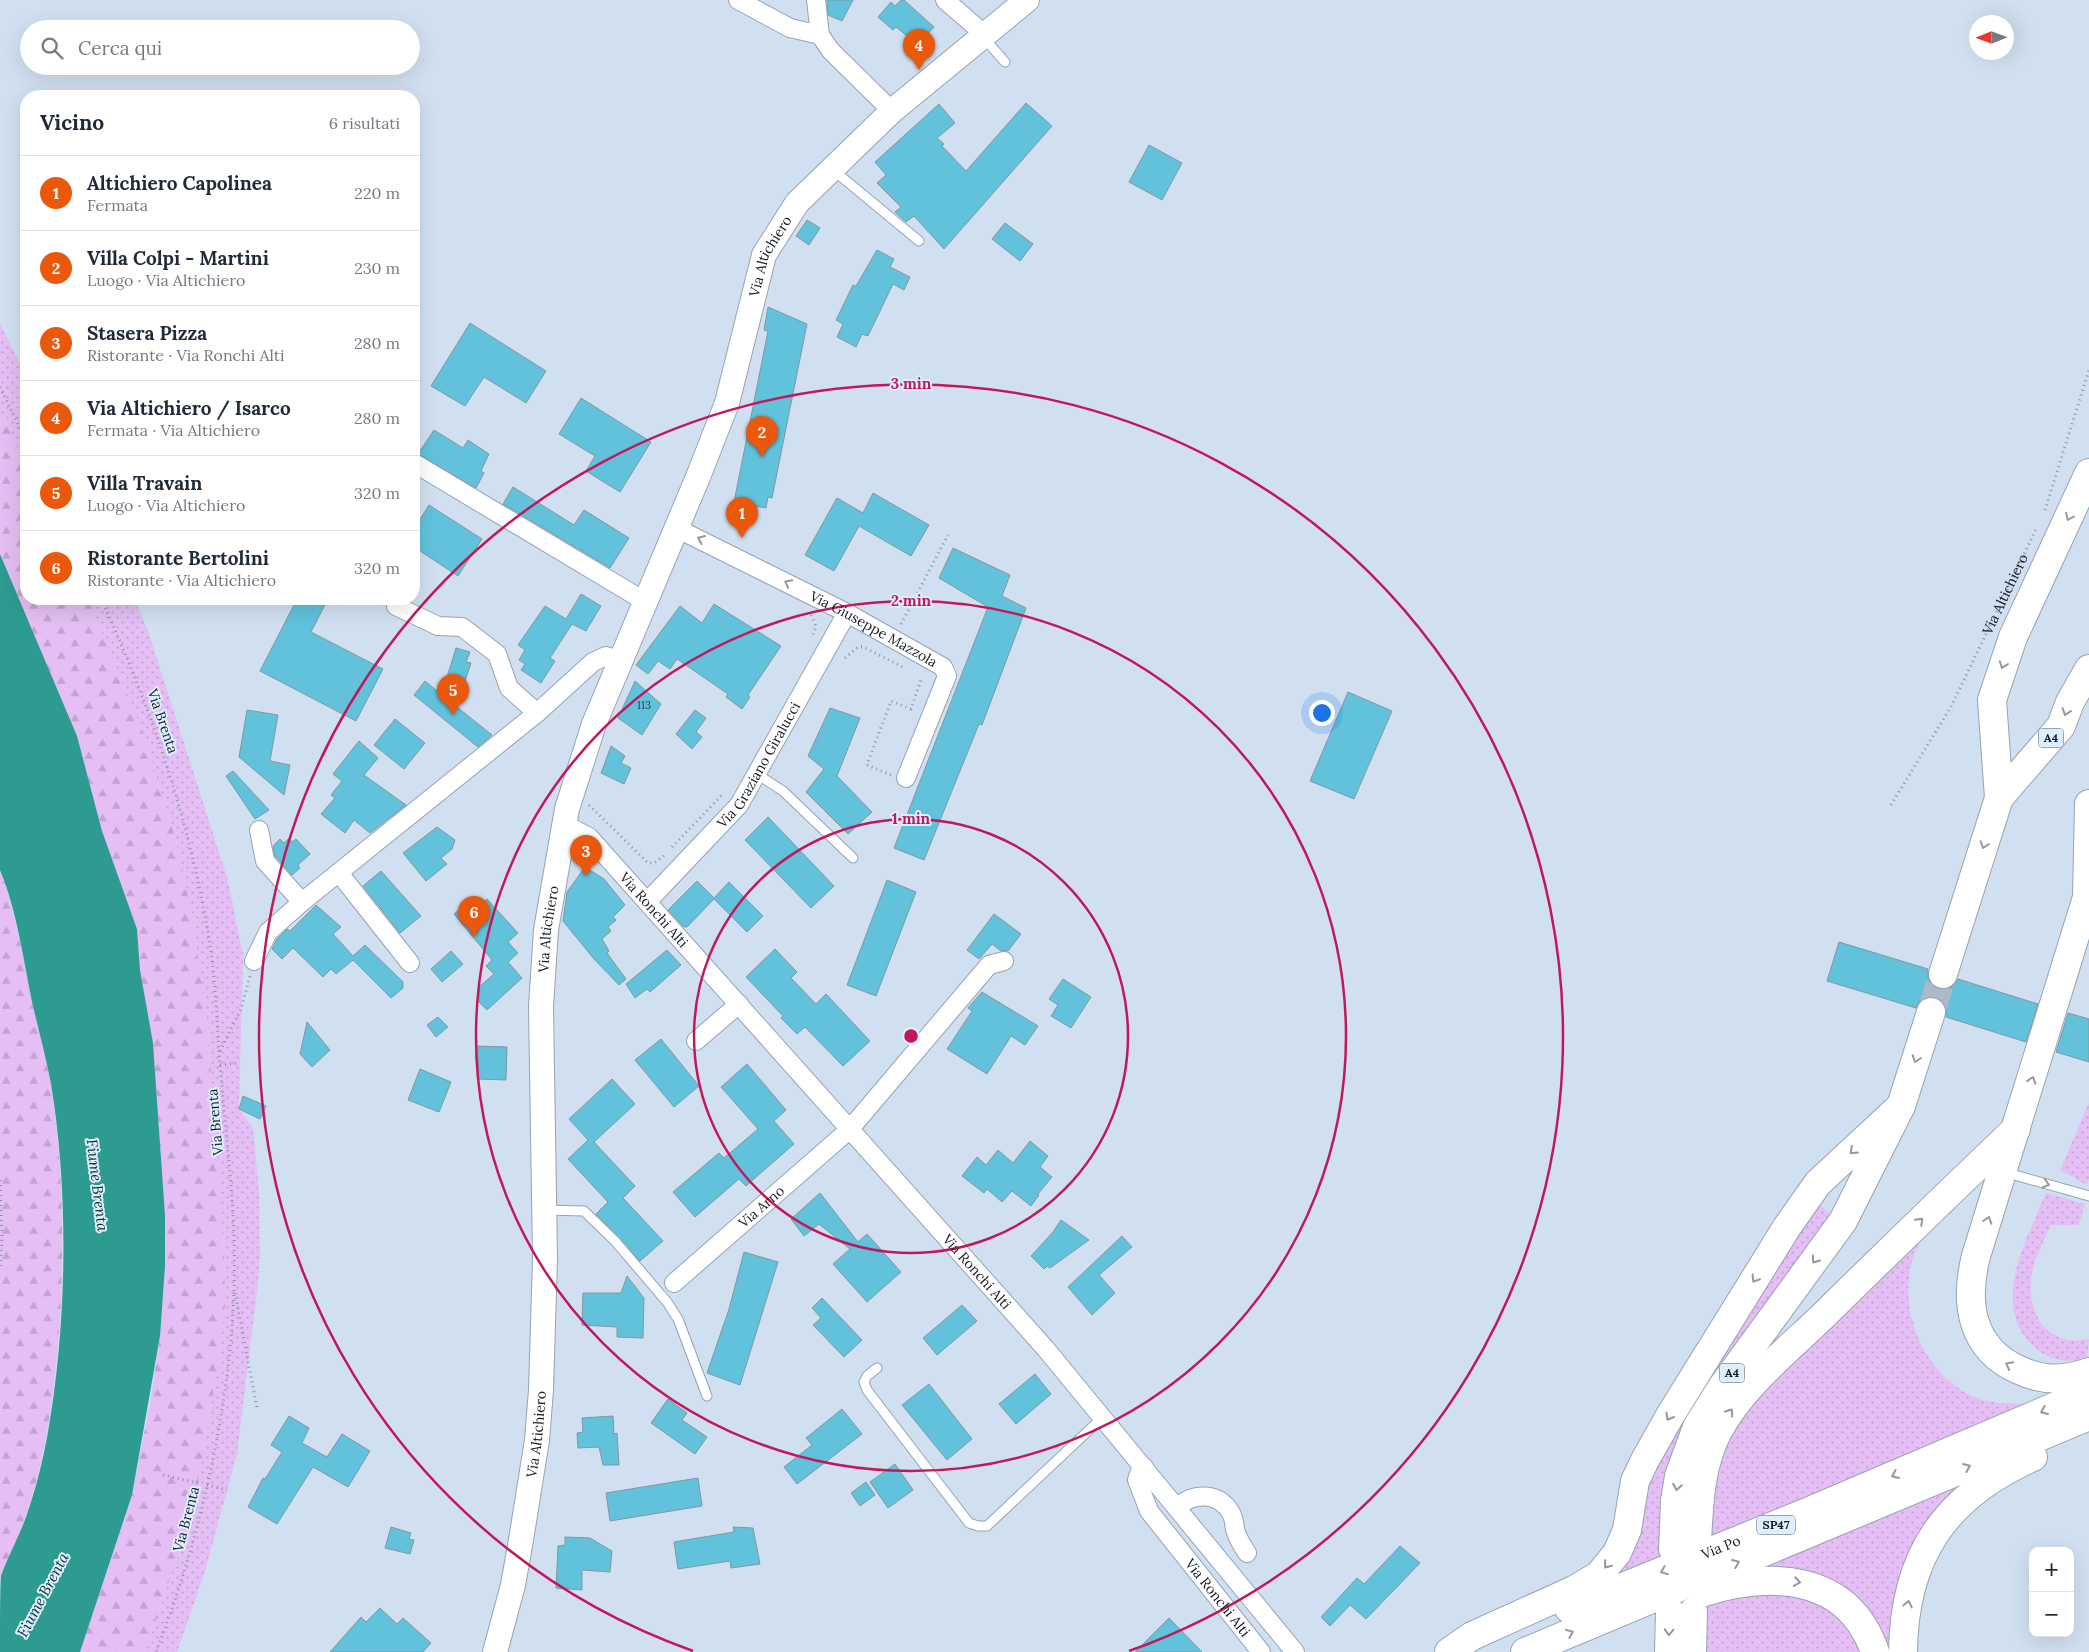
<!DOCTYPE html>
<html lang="it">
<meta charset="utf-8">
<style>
body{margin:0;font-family:Lora,serif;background:#f2f2f3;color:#1f2937}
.controls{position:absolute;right:15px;bottom:15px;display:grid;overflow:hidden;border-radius:10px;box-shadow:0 5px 20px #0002}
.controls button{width:45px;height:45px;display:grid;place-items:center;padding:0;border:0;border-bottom:1px solid #e0e1e3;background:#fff;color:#1f2937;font:25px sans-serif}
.compass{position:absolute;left:1969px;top:15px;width:45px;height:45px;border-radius:50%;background:#fff;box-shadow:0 5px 20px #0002;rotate:269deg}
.you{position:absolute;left:1321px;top:712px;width:18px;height:18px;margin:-12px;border:4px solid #fff;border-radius:50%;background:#1a73e8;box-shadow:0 0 0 8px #1a73e833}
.badge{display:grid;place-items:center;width:32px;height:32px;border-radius:50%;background:#ea580c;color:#fff;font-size:16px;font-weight:700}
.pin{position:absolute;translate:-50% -41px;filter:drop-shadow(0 1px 2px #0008)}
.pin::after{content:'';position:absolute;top:26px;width:18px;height:15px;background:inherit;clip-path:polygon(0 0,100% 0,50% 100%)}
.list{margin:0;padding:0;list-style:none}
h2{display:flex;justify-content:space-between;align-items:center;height:65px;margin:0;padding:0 20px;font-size:21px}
h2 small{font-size:16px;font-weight:400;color:#747a83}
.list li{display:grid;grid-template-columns:32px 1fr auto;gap:15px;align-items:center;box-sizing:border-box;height:75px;padding:0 20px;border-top:1px solid #e0e1e3}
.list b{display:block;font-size:19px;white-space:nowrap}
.list p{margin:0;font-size:16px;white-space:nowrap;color:#747a83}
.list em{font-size:16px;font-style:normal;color:#747a83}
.icon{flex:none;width:28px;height:28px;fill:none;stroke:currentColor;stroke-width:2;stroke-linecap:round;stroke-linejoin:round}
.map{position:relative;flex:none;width:2089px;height:1652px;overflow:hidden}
.search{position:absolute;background:#fff;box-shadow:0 5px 20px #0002;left:20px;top:20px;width:400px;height:55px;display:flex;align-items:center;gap:12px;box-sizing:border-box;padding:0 18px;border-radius:28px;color:#747a83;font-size:19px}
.panel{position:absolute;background:#fff;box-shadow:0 5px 20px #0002;left:20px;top:90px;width:400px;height:515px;border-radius:20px}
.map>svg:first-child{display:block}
</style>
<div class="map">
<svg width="2089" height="1652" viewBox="0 0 2089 1652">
<defs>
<pattern id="grass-dots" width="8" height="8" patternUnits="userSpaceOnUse" patternTransform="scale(1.25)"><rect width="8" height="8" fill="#e4bef4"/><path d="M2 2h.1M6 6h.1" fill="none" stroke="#c3a3d1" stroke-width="1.8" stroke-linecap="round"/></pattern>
<pattern id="forest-firs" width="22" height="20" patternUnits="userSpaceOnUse" patternTransform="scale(1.25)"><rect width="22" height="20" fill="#e4bef4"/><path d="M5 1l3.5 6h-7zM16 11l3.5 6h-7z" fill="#c3a3d1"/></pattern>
</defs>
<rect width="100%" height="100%" fill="#d1e0f1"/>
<path fill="url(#grass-dots)" d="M0 324 26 376V464L0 410Z
M88 599H135L148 631 227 877 243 954 239 1109 253 1128 259 1192 260 1257 257 1291 237 1454 205 1571 177 1652H145L183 1540 197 1488 218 1365 224 1304V1249L208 1030 192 916 176 840 143 732Z
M2089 1103V1179L2087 1185 2060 1170Z
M2046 1193 2085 1204 2079 1225H2051C2045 1239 2037 1253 2033 1268 2023 1307 2044 1349 2089 1339L2087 1359C2065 1363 2048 1361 2031 1344 1990 1302 2028 1237 2046 1193Z
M1821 1206 1835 1217 1664 1506 1660 1557 1624 1571 1627 1550 1641 1485 1789 1233Z
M1931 1225C1922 1238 1914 1250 1911 1266 1899 1318 1928 1378 1977 1398 1991 1404 2008 1403 2023 1404L1704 1543 1708 1493 1723 1445 1750 1401Z
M1982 1473 1949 1500 1895 1652H1887L1883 1636 1871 1613 1853 1595 1747 1568Z
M1771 1590 1800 1592 1844 1617 1869 1652H1699L1700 1603Z"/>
<path fill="url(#forest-firs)" d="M0 410 26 464V599H88L143 732 176 840 192 916 208 1030 224 1249 225 1304 218 1365 197 1488 183 1540 145 1652H80L132 1495 151 1398 160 1336 161 1159 153 1043 140 970 137 929 102 831 77 736 0 554Z
M0 870C17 914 23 959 33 1005 39 1032 47 1058 51 1086 62 1156 64 1229 61 1300 56 1396 44 1491 0 1578Z"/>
<path fill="#2d9b90" d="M0 554 77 736 102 831 137 929 140 970 153 1043 165 1216V1266L160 1336 132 1495 80 1652H0C0 1636 0 1588 1 1576 8 1556 19 1537 26 1517 36 1489 43 1460 48 1432 67 1324 69 1192 51 1084 46 1057 39 1032 33 1006 23 959 18 914 0 870Z"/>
<path fill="#62c2dc" stroke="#81989f" d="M827 0H853L842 21 828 15Z
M901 0H904L934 27 918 45 896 27 893 30 878 17 891 2 895 6Z
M1026 103 1052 126 944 249 914 216 906 222 895 212 901 207 877 183 886 175 875 162 939 104 955 123 937 138 944 144 942 146 966 171Z
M1149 145 1182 163 1162 200 1129 182Z
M807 220 820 228 809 245 796 236Z
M1005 223 1033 244 1020 261 992 239Z
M877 250 894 259 890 267 910 277 904 290 893 284 868 336 862 334 856 347 837 337 843 324 836 320 853 285 856 286Z
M768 307 807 324 772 498 768 497 766 508 734 502 768 331 764 330Z
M470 323 546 371 526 403 484 377 465 406 431 386Z
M581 398 651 442 620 492 586 471 595 456 559 434Z
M434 430 463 448 468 440 489 454 481 471 484 473 476 488 418 454Z
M513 487 574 525 584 510 629 538 610 568 503 504Z
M873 493 929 525 911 556 859 526 834 571 805 555 837 498 863 513Z
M429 505 482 539 458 576 414 547V529Z
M953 548 1010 575 1002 596 1026 608 982 725 979 724 924 860 894 848 988 607 939 578Z
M581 594 601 606 586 631 572 624 550 658 555 661 541 683 521 670 525 664 519 660 525 650 518 645 545 606 566 619Z
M297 599H328L311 632 383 669 356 721 260 671Z
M714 604 781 646 748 695 750 697 742 709 726 697 728 694 677 659 670 669 658 661 648 674 636 665 680 606 702 623Z
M456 648 470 652 466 662 471 663 464 684 447 677Z
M425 681 447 699 492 735 478 747 414 695Z
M635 681 661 704 642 735 618 718Z
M1348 692 1392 711 1354 799 1310 781Z
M830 708 860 718 837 776 872 812 848 834 806 792 824 769 808 756Z
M247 710 278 715 270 761 290 765 284 795 239 757Z
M695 710 706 718 696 732 702 737 692 749 676 734Z
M395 719 425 743 404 769 374 745Z
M359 741 378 758 364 775 406 805 370 833 354 820 345 833 321 814 335 798 331 795 342 781 333 774Z
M611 746 625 756 621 763 631 768 624 784 601 773Z
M233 771 269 810 255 819 226 776Z
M768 817 834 886 811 908 745 840Z
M437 827 455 840 452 849 441 858 447 864 426 881 403 853Z
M289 838 292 842 296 839 310 854 298 865 300 868 292 875 275 856 273 846 280 839 284 843Z
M585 867 604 879 625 905 613 917 616 920 608 927 611 931 602 939 609 951 607 953 626 979 619 985 594 959 563 921 567 892Z
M381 871 421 916 400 933 363 886Z
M887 880 916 892 876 996 847 985Z
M697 881 714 898 729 882 763 916 747 932 714 899 687 927H684L668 910Z
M487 899 518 933 508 942 518 953 508 962 522 978 487 1010 479 1002V987L494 974 486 966 492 960 454 914 470 901 477 908Z
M316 905 341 927 333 934 353 956 365 945 403 982V988L391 998 353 960 336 974 331 969 323 977 293 948 282 959 272 949 277 939 287 929 290 931Z
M994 914 1021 934 1008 951H1001L992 944 979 959 967 950Z
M1839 942 1928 969V978L1931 984 1938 989H1947L1954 985 1958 979 2038 1004 2026 1042 1946 1017V1009L1943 1002 1935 997H1928L1921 1000 1916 1008 1827 981Z
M775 949 797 972 791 978 816 1004 826 994 870 1041 843 1066 805 1027 797 1034 781 1018 783 1016 746 977Z
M667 950 681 965 650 992 647 989 635 998 626 984Z
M451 951 463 964 442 982 431 969Z
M1063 979 1091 997 1071 1028 1051 1016 1058 1005 1049 999Z
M982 992 1038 1026 1025 1045 1011 1036 987 1074 947 1049 972 1011 968 1008Z
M2068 1013 2089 1019V1062L2056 1052Z
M438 1017 448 1027 436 1037 427 1025Z
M307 1022 330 1050 312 1067 300 1054Z
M661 1039 699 1086 674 1107 635 1060Z
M478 1046 507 1047 506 1080 478 1079Z
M747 1064 786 1110 774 1121 794 1144 746 1186 739 1179 695 1217 673 1192 719 1153 724 1158 758 1129 721 1087Z
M420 1069 451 1082 439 1112 408 1100Z
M612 1079 635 1104 594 1142 635 1186 623 1198 663 1241 640 1261 596 1214 608 1202 568 1159 588 1140 569 1119Z
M243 1096 266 1106 260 1119 239 1109Z
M1030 1141 1048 1156 1040 1167 1052 1177 1038 1194 1039 1195 1031 1206 1012 1191 1002 1202 987 1189 984 1193 962 1176 977 1157 986 1165 998 1150 1013 1163Z
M820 1193 858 1242 867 1234 901 1272 867 1302 833 1264 850 1249 819 1224 804 1236 791 1219Z
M1061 1220 1089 1240 1050 1268 1047 1266 1044 1269 1031 1256 1053 1232Z
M1122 1236 1132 1247 1099 1275 1115 1293 1092 1315 1068 1287Z
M744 1252 778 1262 740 1385 707 1373 729 1309Z
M627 1276 644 1298 643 1338 617 1337V1327L582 1325 583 1293H621Z
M822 1298 862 1340 844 1357 813 1325 821 1318 812 1308Z
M962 1305 977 1321 937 1355 923 1338Z
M1035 1374 1051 1394 1016 1424 999 1404Z
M929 1384 972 1439 947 1460 902 1405Z
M668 1399 687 1413 682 1420 707 1437 695 1454 651 1423Z
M842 1409 862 1434 797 1484 784 1467 812 1445 806 1438Z
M289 1416 309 1428 302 1443 327 1457 342 1434 370 1451 348 1487 313 1467 277 1524 248 1507 263 1478 265 1479 282 1452 271 1445Z
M613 1416 614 1434 617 1433 619 1465H603L599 1447 578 1448 577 1433 583 1432 582 1418Z
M895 1464 913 1490 888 1508 870 1482Z
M698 1478 702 1506 610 1521 606 1493Z
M866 1482 875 1495 860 1506 851 1493Z
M391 1527 411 1533 409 1539 414 1540 410 1554 385 1548Z
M733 1527 753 1528 760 1564 731 1568 730 1561 678 1569 674 1542 734 1532Z
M565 1537 590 1538 612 1551 610 1572 582 1570V1590L556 1588 558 1546 565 1545Z
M1400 1546 1420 1563 1366 1619 1350 1605 1330 1626 1321 1617 1357 1578 1364 1584Z
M380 1608 397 1624 403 1618 431 1643 423 1652H330L361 1617 366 1622Z
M1169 1618 1202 1652H1135Z"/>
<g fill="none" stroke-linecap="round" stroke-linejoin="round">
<path stroke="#acb9c7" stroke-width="28" stroke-dasharray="28 14" stroke-linecap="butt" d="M1931 1012 1943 974"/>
<defs>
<path id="lane" d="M984 38 1005 62
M832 169 919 241
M757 774 783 791 853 858
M2004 1172 2089 1196
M546 1210 584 1211 615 1241 667 1302 678 1319 707 1396
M877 1368 867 1376 864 1382 867 1390 969 1523 978 1526H987L1104 1416"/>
<g id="street">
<path d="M738 0 790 28 820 35"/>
<path d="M816 0 820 35 831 51 892 111"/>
<path d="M945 0 984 34"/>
<path d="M414 463 646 602"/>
<path id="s2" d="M676 528 847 613 943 667 947 676 906 778"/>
<path d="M396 606 438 626 462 627 497 654 509 688 537 713"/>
<path id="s3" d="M563 826 572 828 589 837 1045 1348 1295 1652"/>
<path d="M259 830 265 861 302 902"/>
<path d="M339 873 410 963"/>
<path id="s4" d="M647 902 739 805 847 613"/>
<path d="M254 961 268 932 302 902 537 713 593 662 606 656 622 661"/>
<path d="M696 1041 739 1004"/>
<path id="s5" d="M674 1283 849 1130 989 965 1004 961"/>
<path id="s6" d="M1144 1467 1140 1471 1137 1480 1149 1511 1261 1652"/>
<path d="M1177 1507C1194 1492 1219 1492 1231 1513 1234 1518 1234 1524 1235 1529 1237 1538 1242 1545 1247 1553"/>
</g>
<g id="secondary">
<path id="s7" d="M495 1652 513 1585 521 1540 537 1440 541 1390 545 1258 541 1006 546 930 567 809 594 724 698 477 727 403 764 255 797 203 892 111 1027 0"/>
</g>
<g id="highway">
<path d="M1999 798 2061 726 2070 702 2089 669"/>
<path d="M2089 891 1976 1256C1964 1303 1971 1349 2019 1370 2043 1381 2064 1381 2089 1372"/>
<path d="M2087 897 2089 804"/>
<path d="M1943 974 1999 798 1992 700 2013 637 2089 473"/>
<path d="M1697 1542C1699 1503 1700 1466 1718 1431 1743 1385 1788 1350 1825 1314 1888 1252 1952 1190 2016 1129"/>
<path d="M1673 1549 1675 1501 1679 1476 1697 1427 1722 1387 1843 1221 1901 1106 1931 1012"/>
<path d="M1701 1593C1770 1571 1848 1573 1875 1652"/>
<path id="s8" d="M1569 1609 1805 1513 2089 1392"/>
<path d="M1449 1652 1472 1636 1574 1590 1599 1575 1617 1553 1627 1530 1635 1481 1645 1460 1671 1414 1787 1227 1818 1183 1901 1106"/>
<path d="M1525 1652 2089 1416"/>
<path d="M1669 1652 1670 1612"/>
<path d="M1692 1652 1693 1612"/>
<path d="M1903 1652C1904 1556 1945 1496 2033 1457"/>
</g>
</defs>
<use href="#lane" stroke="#95a3b3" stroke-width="11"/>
<use href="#street" stroke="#95a3b3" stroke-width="20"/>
<use href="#secondary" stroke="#95a3b3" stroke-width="26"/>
<use href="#highway" stroke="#95a3b3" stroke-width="30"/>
<g stroke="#8a95a2" stroke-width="3" stroke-dasharray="1 4" stroke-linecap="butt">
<path d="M0 387 26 441"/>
<path d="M2045 510 2089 370"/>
<path d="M101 599C152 709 191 825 210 945 216 984 217 1025 220 1064 226 1140 237 1216 234 1292 229 1413 200 1539 156 1652"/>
<path d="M811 615 816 626 812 637"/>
<path d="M901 624 948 535"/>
<path d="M845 658 858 647H863L905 668"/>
<path d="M891 775 867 765 891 701 911 709 922 677"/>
<path d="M589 805 648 863H654L664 856"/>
<path id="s1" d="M1891 805 1952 705 2037 527"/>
<path d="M672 847 723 794"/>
<path d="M220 1051 241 1009 250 976"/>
<path d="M220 1065 238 1063"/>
<path d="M0 1180 2 1237 0 1267"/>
<path d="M235 1293 257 1408"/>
<path d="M163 1475 198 1483"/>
<path d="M207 1485 227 1490"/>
</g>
<use href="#lane" stroke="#fff" stroke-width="9"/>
<use href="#street" stroke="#fff" stroke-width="18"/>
<use href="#secondary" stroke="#fff" stroke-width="24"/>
<use href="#highway" stroke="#fff" stroke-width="28"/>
</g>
<defs><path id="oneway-chevron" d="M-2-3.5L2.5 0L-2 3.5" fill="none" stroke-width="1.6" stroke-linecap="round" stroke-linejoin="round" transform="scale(1.25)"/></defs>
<g stroke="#96989b">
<use href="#oneway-chevron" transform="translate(2069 517) rotate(115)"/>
<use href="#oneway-chevron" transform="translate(701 539) rotate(-156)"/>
<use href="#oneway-chevron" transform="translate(788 583) rotate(-153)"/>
<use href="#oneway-chevron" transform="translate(2003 665) rotate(110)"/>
<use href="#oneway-chevron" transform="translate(2066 712) rotate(109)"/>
<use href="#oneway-chevron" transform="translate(1984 845) rotate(108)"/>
<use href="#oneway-chevron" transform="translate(1916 1059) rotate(108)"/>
<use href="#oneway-chevron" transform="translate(2032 1080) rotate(-73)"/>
<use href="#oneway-chevron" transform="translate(1853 1151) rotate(137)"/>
<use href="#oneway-chevron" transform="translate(2046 1184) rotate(16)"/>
<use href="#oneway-chevron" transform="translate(1988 1220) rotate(-72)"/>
<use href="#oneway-chevron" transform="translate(1920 1221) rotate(-45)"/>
<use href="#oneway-chevron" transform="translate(1815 1260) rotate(126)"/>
<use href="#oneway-chevron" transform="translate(1755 1279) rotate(122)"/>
<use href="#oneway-chevron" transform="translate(2009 1365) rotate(-152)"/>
<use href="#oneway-chevron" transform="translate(2044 1411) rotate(157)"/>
<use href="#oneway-chevron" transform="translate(1730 1412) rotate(-55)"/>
<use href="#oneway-chevron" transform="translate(1669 1417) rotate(120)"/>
<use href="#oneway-chevron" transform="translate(1967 1467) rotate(-23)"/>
<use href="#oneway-chevron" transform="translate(1895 1475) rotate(157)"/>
<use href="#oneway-chevron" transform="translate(1677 1487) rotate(99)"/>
<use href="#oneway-chevron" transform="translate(1736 1563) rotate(-23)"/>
<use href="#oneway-chevron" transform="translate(1607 1565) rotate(129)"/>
<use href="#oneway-chevron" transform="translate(1664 1571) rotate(158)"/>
<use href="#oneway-chevron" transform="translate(1797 1582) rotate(9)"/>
<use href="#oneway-chevron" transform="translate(1908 1604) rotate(-78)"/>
<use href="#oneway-chevron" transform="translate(1669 1632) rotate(92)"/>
<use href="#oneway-chevron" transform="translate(1570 1633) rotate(-22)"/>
</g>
<g fill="none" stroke="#c2185b" stroke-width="2.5">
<circle cx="911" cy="1036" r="217"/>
<circle cx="911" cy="1036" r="435"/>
<path d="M693 1651A652 652 0 1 1 1129 1651"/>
</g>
<g text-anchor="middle" stroke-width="4" stroke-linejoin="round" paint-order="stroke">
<g font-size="11" fill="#294550">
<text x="644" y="709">113</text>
</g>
<g fill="#deeefe" stroke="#525a63" stroke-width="1">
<rect x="2038.5" y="728.5" width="25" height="19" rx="4"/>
<rect x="1719.5" y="1363.5" width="25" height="19" rx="4"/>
<rect x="1757" y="1515.5" width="38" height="19" rx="4"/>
</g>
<g font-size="12" font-weight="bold" fill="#161b21">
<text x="2051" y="742">A4</text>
<text x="1732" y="1377">A4</text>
<text x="1776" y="1529">SP47</text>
</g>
<g font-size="14" fill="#161b21" stroke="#deeefe">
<text dy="5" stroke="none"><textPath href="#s7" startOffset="1440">Via Altichiero</textPath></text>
<text dy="5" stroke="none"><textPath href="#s1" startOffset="240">Via Altichiero</textPath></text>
<text dy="5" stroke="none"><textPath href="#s2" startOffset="222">Via Giuseppe Mazzola</textPath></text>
<text transform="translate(163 721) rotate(71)" y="5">Via Brenta</text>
<text dy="5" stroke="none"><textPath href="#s4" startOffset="178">Via Graziano Giralucci</textPath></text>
<text dy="5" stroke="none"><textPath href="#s3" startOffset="126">Via Ronchi Alti</textPath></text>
<text dy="5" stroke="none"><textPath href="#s7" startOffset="728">Via Altichiero</textPath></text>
<text transform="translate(215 1122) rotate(-95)" y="5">Via Brenta</text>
<text dy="5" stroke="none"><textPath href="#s5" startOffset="116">Via Arno</textPath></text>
<text dy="5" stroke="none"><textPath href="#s3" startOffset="611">Via Ronchi Alti</textPath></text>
<text dy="5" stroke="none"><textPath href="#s7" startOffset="222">Via Altichiero</textPath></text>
<text transform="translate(186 1519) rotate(-75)" y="5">Via Brenta</text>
<text dy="5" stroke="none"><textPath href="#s8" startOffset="164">Via Po</textPath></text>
<text dy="5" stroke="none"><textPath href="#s6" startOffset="159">Via Ronchi Alti</textPath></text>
</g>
<g font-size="15" font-style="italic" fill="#00312d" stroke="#deeefe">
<text transform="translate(97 1185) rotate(83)" y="5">Fiume Brenta</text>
<text transform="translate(43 1595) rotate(-62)" y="5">Fiume Brenta</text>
</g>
</g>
<circle cx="911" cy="1036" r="8" fill="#c2185b" stroke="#deeefe" stroke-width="2.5"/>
<g font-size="15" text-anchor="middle" font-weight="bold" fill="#c2185b" stroke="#deeefe" stroke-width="4" stroke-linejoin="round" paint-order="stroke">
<text x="911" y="389">3 min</text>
<text x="911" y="606">2 min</text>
<text x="911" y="824">1 min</text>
</g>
</svg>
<div class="controls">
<button>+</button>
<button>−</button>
</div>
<svg class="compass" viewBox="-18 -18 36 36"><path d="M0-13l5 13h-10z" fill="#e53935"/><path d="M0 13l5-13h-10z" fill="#747a83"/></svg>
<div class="you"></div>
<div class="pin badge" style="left:742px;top:538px">1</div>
<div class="pin badge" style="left:762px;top:457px">2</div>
<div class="pin badge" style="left:586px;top:876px">3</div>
<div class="pin badge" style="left:919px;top:70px">4</div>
<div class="pin badge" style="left:453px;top:715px">5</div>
<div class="pin badge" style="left:474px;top:937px">6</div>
<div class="search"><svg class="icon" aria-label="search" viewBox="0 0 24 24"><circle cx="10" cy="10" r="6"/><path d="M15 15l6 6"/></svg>Cerca qui</div>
<section class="panel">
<h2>Vicino<small>6 risultati</small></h2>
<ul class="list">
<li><span class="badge">1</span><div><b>Altichiero Capolinea</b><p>Fermata</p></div><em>220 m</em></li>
<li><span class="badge">2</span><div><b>Villa Colpi - Martini</b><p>Luogo · Via Altichiero</p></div><em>230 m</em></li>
<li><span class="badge">3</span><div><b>Stasera Pizza</b><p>Ristorante · Via Ronchi Alti</p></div><em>280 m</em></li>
<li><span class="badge">4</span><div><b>Via Altichiero / Isarco</b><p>Fermata · Via Altichiero</p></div><em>280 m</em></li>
<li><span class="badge">5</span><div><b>Villa Travain</b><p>Luogo · Via Altichiero</p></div><em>320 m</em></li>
<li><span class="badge">6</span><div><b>Ristorante Bertolini</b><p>Ristorante · Via Altichiero</p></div><em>320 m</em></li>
</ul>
</section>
</div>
